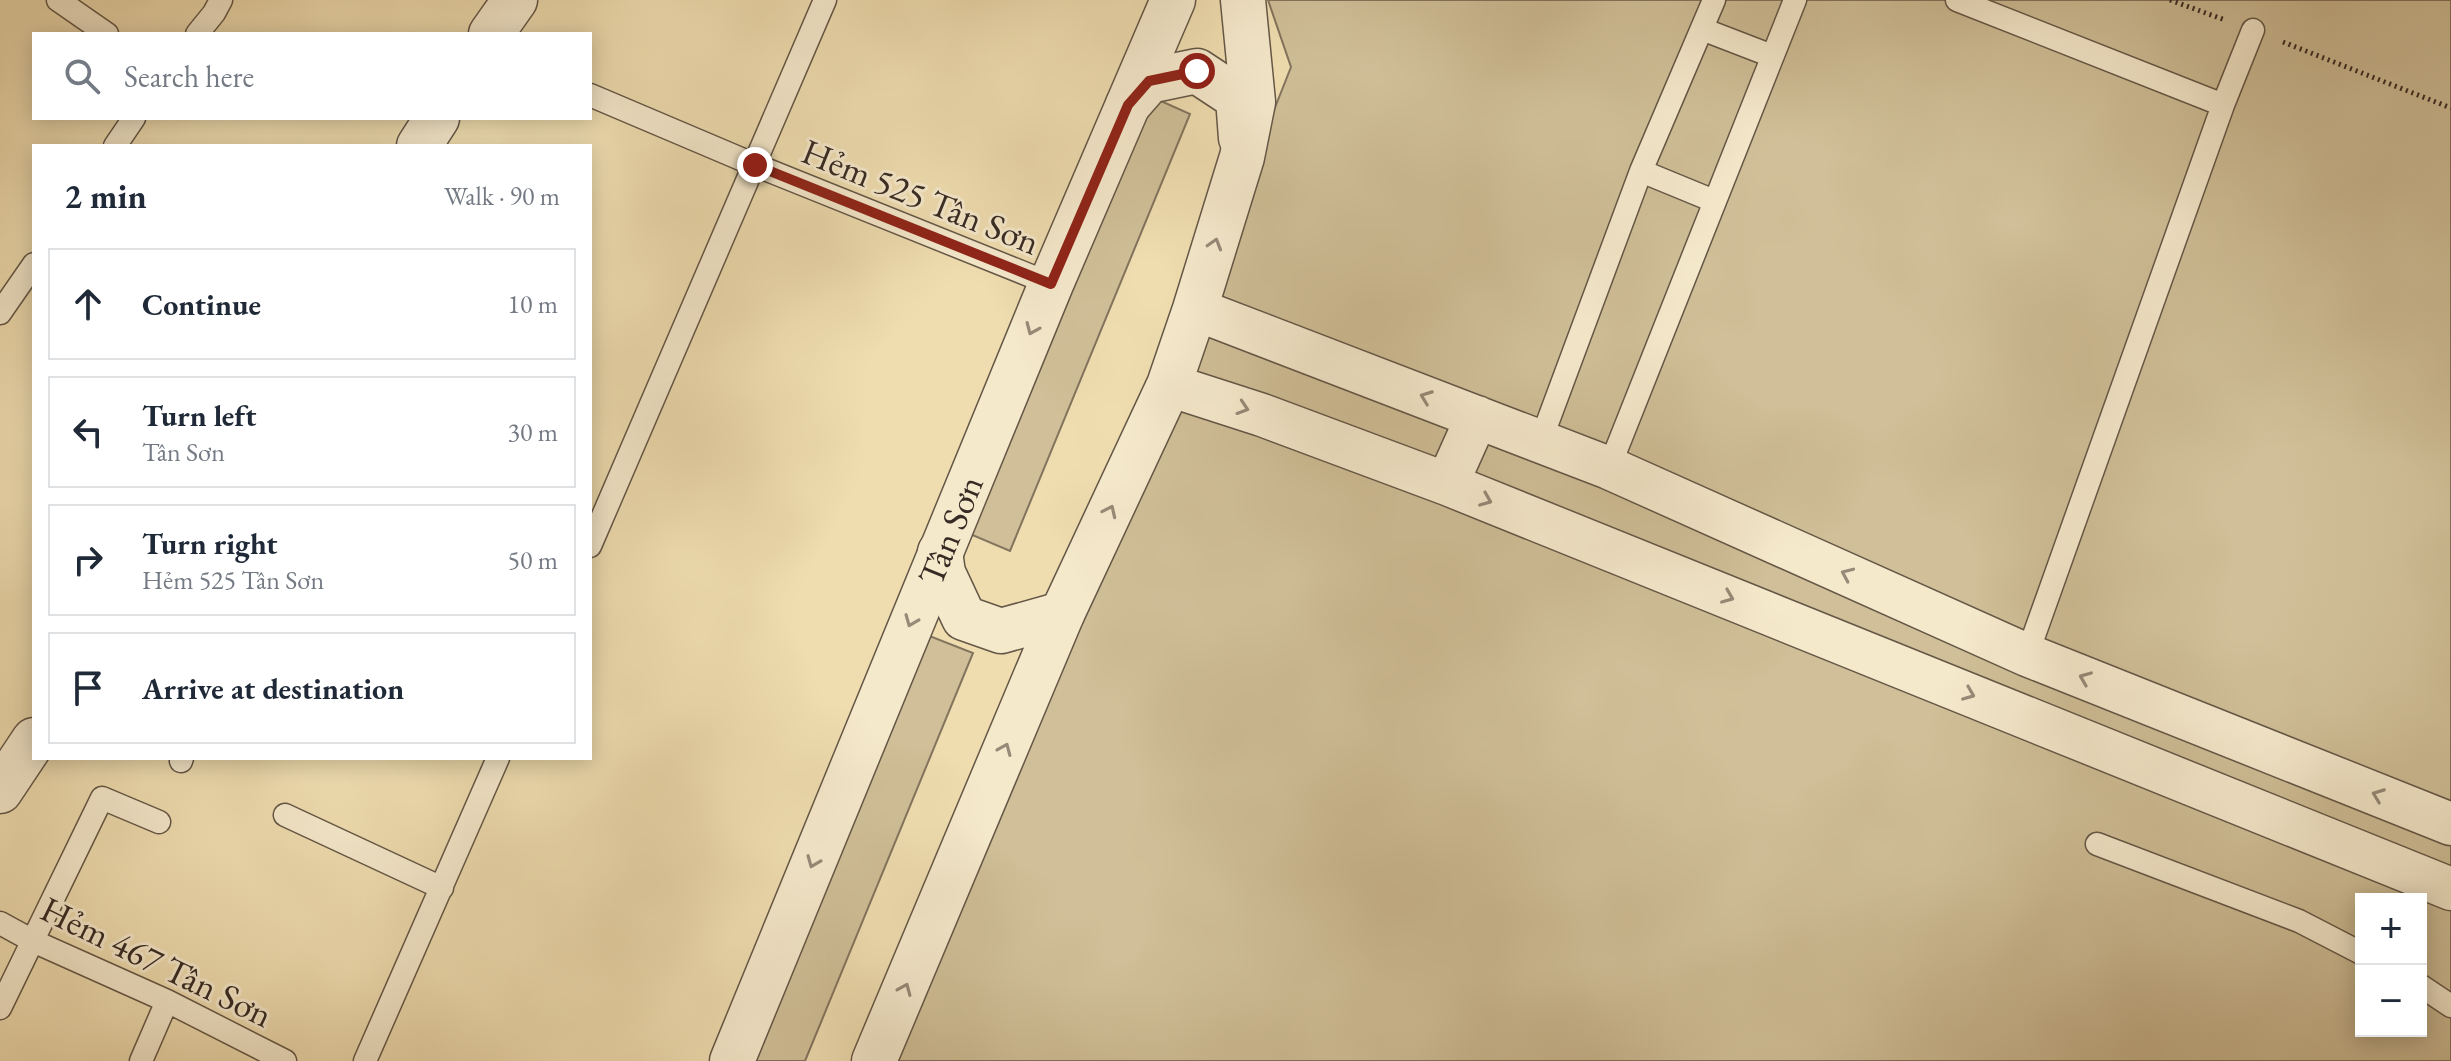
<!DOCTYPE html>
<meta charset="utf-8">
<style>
body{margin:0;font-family:"EB Garamond",serif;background:#f2f2f3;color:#1f2937}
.controls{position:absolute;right:24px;bottom:24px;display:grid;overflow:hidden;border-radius:0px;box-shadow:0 4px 20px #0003}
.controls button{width:72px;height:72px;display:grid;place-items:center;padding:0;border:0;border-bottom:2px solid #e0e1e3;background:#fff;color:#1f2937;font:40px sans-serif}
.stop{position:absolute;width:24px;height:24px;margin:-18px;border:6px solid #8f2418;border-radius:50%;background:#fff}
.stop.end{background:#8f2418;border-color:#fff;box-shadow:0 2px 8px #0008}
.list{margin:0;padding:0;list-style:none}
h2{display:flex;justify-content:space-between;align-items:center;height:104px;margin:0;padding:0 32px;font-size:34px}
h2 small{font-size:26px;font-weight:400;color:#747a83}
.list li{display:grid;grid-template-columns:52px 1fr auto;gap:24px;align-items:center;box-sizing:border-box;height:112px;margin:0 16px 16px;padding:0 16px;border:2px solid #e0e1e3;border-radius:0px}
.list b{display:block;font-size:30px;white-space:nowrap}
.list p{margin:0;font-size:26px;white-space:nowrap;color:#747a83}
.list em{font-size:26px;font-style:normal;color:#747a83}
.icon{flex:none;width:44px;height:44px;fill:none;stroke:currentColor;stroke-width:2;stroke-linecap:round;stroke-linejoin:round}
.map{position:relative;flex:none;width:2451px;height:1061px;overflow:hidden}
.search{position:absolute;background:#fff;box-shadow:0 4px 20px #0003;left:32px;top:32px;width:560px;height:88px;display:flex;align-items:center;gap:20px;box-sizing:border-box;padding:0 28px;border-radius:0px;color:#747a83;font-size:30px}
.panel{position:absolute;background:#fff;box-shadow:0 4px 20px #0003;left:32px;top:144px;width:560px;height:616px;border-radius:0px}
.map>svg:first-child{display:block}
</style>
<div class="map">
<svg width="2451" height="1061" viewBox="0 0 2451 1061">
<rect width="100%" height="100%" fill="#efddb0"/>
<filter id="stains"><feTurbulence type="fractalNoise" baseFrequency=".0025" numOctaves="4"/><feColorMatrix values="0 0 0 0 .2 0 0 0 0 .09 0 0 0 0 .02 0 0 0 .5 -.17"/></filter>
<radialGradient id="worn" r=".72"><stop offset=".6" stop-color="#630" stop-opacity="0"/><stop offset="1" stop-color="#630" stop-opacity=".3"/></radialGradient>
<path fill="#d0bf98" stroke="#83745e" stroke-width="2" fill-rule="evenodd" d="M1268 0H2451V1061H898L1291 67ZM2361 899H2421V1031H2361Z
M1134 89 1190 114 1010 551 951 526Z
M904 626 973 653 805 1061H723Z"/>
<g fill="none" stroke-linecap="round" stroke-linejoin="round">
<defs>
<path id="service" d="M58 0 107 34
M1957 0 2223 105
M1702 29 1772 56
M197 34 214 13 221 0
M590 95 755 165 1051 284
M115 146 134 118
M1641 171 1714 201
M0 313 34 264
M1541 440 1641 171 1714 0
M1609 468 1795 0
M590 546 825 0
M2027 655 2223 105 2253 30
M181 761 182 758
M285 815 442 888
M2097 844 2299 921 2361 953
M0 923 33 941 167 1001 285 1061
M2421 986 2451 1006
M0 1008 102 798 159 822
M141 1061 167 1001
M365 1061 498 758"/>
<path id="minor" d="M1195 309 1609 468 2027 655 2451 824
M1169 385 1262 415 1447 484 2451 889
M1447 484 1477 417"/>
<g id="tertiary">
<path d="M491 34 515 0"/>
<path d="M1128 105 1149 81 1197 71 1238 98 1241 138"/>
<path d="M419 146 437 118"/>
<path d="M940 552 943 573 964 618 1001 631 1062 614"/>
<path d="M0 791 34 740"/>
<path id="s1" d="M732 1061 1051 284 1173 0"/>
<path d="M874 1061 1062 614 1169 385 1195 309 1242 157 1253 102 1243 0"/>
</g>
</defs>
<use href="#service" stroke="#645747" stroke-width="25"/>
<use href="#minor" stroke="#645747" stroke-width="45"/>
<use href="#tertiary" stroke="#645747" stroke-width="47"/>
<path stroke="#362a24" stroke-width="5" stroke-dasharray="2 4" stroke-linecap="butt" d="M2170 0 2225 20
M2283 42 2451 108"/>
<use href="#service" stroke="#f5e9cc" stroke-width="22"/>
<use href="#minor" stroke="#f5e9cc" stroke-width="42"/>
<use href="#tertiary" stroke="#f5e9cc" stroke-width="44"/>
</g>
<defs><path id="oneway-chevron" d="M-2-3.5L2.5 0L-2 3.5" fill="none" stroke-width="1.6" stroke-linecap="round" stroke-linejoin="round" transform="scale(2)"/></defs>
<g stroke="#968a78">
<use href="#oneway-chevron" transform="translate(1215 244) rotate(-73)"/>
<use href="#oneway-chevron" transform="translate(1032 329) rotate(113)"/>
<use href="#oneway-chevron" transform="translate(1426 397) rotate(-159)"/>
<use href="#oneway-chevron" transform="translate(1243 408) rotate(18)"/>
<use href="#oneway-chevron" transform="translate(1486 500) rotate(22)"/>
<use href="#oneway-chevron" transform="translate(1110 511) rotate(-65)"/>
<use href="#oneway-chevron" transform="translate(1847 574) rotate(-156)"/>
<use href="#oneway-chevron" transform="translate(1728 597) rotate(22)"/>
<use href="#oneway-chevron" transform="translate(911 621) rotate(112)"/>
<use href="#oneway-chevron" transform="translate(2085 678) rotate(-158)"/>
<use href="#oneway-chevron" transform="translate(1969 694) rotate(22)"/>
<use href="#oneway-chevron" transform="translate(1005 749) rotate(-67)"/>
<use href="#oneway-chevron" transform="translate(2378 795) rotate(-159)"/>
<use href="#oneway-chevron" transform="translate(813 862) rotate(112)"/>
<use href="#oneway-chevron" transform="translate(905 989) rotate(-67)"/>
</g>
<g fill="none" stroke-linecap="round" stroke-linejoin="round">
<path stroke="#8f2418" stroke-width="10" d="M755 165 1051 284 1128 105 1149 81 1197 71"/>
</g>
<g text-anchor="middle" stroke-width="6" stroke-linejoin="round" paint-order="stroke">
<g font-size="36" fill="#362a24" stroke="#f5e9cc">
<text transform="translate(921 196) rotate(22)" y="13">Hẻm 525 Tân Sơn</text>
<text dy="13" stroke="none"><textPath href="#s1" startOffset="574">Tân Sơn</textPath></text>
<text transform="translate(157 961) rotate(26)" y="13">Hẻm 467 Tân Sơn</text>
</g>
</g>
<rect width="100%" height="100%" filter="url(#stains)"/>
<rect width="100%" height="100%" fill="url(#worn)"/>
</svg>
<div class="controls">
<button>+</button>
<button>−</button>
</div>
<div class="stop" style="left:1197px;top:71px"></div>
<div class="stop end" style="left:755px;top:165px"></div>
<div class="search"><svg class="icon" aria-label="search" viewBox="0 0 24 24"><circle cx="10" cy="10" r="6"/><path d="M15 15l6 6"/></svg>Search here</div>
<section class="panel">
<h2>2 min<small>Walk · 90 m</small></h2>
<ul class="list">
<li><svg class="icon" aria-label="ahead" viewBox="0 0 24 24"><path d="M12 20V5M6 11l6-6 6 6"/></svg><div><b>Continue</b></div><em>10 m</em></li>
<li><svg class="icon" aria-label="left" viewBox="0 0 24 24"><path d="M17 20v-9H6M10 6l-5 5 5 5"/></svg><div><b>Turn left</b><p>Tân Sơn</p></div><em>30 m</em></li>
<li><svg class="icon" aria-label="right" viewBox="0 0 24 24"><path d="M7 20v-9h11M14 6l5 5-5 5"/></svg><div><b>Turn right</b><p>Hẻm 525 Tân Sơn</p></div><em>50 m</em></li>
<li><svg class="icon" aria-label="arrive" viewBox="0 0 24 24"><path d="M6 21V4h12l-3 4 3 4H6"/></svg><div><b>Arrive at destination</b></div></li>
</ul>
</section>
</div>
